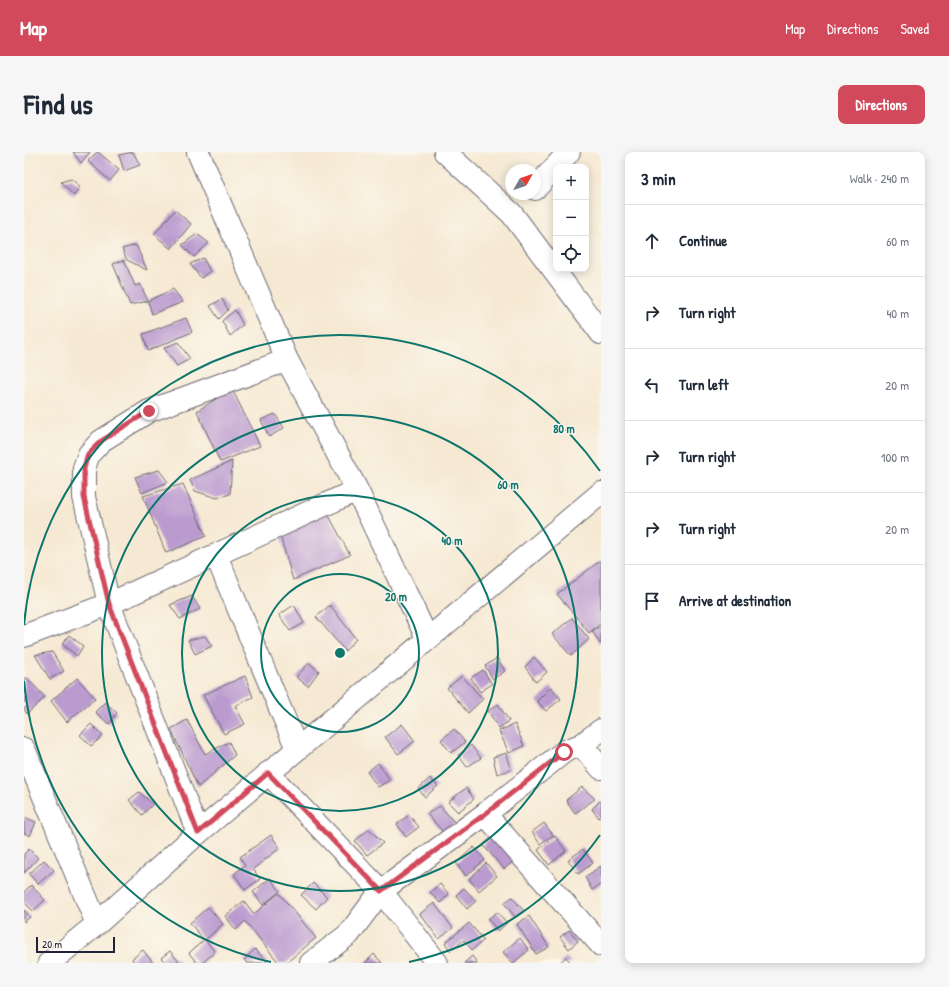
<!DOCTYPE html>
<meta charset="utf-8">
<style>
body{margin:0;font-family:"Patrick Hand",sans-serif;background:#f6f6f7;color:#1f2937}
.controls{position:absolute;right:12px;top:12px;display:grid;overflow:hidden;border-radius:8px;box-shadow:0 2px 10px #0003}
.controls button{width:36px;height:36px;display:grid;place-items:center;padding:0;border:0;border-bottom:1px solid #e0e1e3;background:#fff;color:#1f2937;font:20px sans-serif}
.compass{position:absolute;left:481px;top:12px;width:36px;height:36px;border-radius:50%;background:#fff;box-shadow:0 2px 10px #0003;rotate:50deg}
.scale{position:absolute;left:12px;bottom:10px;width:79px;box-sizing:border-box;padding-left:4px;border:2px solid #22223b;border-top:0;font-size:11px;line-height:14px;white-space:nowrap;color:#22223b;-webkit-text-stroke:3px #fbf7ec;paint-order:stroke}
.stop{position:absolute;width:12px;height:12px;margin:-9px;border:3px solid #d1495b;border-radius:50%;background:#fff}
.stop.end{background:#d1495b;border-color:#fff;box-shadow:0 1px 4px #0008}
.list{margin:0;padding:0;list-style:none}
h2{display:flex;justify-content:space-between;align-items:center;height:52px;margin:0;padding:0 16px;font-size:17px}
h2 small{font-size:13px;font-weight:400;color:#747a83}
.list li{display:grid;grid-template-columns:26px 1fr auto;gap:12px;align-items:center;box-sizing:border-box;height:72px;padding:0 16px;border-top:1px solid #e0e1e3}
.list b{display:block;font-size:15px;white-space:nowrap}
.list em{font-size:13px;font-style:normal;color:#747a83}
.icon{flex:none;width:22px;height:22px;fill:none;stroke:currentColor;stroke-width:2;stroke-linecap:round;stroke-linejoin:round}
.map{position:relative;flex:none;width:577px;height:811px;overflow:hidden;border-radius:8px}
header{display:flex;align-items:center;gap:24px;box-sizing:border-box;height:56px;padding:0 20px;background:#d1495b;color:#fff}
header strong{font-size:19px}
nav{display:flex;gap:22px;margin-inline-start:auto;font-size:14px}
.intro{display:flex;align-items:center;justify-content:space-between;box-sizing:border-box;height:96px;padding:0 24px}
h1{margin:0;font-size:28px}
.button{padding:10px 18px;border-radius:8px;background:#d1495b;color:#fff;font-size:14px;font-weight:700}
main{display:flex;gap:24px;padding:0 24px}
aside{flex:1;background:#fff;border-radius:8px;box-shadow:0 2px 10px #0003}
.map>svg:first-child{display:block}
</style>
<header>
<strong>Map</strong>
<nav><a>Map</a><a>Directions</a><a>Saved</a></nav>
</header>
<div class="intro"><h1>Find us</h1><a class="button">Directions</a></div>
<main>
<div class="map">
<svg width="577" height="811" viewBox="0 0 577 811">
<rect width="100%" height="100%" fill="#fbf7ec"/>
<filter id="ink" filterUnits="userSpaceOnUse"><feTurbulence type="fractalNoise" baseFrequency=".025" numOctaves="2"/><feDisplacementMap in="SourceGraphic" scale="8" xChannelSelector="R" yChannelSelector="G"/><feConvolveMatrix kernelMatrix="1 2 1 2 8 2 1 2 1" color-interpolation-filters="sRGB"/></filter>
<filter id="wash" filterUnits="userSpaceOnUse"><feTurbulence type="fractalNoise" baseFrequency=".012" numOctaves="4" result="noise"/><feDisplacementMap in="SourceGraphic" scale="16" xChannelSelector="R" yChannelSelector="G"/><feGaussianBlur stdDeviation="0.9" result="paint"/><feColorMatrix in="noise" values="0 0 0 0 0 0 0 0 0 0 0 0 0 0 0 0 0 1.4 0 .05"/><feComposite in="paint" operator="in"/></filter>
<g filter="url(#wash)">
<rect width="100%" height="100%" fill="#f6e9d3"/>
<g id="blocks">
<path fill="#ba9acf" d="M49 0H66L57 11Z
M73 0H74L95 18 86 29 64 9Z
M109 0 116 13 100 19 95 3Z
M47 27 56 34 50 44 37 30Z
M151 58 167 72 147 97 130 82Z
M173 82 185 91 170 105 158 93Z
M112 93 123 118 103 108 98 97Z
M179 106 186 119 177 126 166 112Z
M100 108 111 134 116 132 124 149 149 137 159 150 128 162 124 149 106 153 89 112Z
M198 147 204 158 195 167 186 154Z
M211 158 219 173 206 184 198 169Z
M162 166 168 180 124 199 119 182Z
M154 190 166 207 153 214 140 196Z
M208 237 236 294 196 310 173 259Z
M251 262 260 276 245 285 237 268Z
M208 309 206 342 193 346 171 339 166 328Z
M135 318 144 330 118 341 111 325Z
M159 332 182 384 142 401 119 344Z
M303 360 326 403 269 428 255 380Z
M577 408V471L565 481 533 442Z
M168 444 176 457 156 467 146 453Z
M270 453 280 471 266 479 255 463Z
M306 453 332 487 321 499 292 465Z
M548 466 565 487 547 504 528 482Z
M577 474V491L576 492 568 479Z
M45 483 59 494 53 504 38 492Z
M181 484 188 494 171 502 164 488Z
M28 500 40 519 26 527 11 503Z
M510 505 523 520 512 530 501 515Z
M473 506 481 519 469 527 461 514Z
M285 511 295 519 284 534 272 525Z
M459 518 468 532 456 540 447 526Z
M221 524 229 545 211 554 221 572 200 582 179 543Z
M438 524 459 547 444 561 423 536Z
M2 525 21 545 3 562 0 557 4 553 0 549V527Z
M53 526 71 546 43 570 27 549Z
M527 535 537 547 522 559 513 549Z
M81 550 93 561 85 572 71 560Z
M474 552 485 569 475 576 464 559Z
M163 568 181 602 205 590 211 603 174 635 147 577Z
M67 572 79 584 67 594 56 583Z
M378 572 391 589 374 602 361 585Z
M491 572 500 594 485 601 475 579Z
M430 577 441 590 427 601 417 588Z
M447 593 457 606 443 615 434 603Z
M483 601 487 618 473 622 469 605Z
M354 611 366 628 354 635 343 620Z
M406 626 414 634 401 645 394 637Z
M558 635 571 647 551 661 542 648Z
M442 636 450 647 434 660 424 650Z
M115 640 129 652 118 663 105 648Z
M577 648V664L575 666 568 657Z
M416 654 431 671 419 680 403 662Z
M385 663 395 675 382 685 373 672Z
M0 665 12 670 6 684 0 681Z
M520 671 529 683 516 692 508 680Z
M345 677 359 691 343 703 331 689Z
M247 683 256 696 229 717 236 727 221 738 210 722 221 713 216 705Z
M470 683 491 708 480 717 459 693Z
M531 684 542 699 525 713 514 698Z
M450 695 461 708 442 724 432 711Z
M5 697 14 706 0 721V702Z
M559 697 569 711 554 722 544 708Z
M20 708 30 718 14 732 5 722Z
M462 711 473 724 455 739 445 727Z
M577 714V732L568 738 561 725Z
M246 726 256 739 239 753 229 740Z
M289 731 303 745 292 757 277 743Z
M416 732 425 742 416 751 406 740Z
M7 733 21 748 9 759 0 750V740Z
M440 736 452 749 443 757 432 743Z
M255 741 292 786 262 811H255L221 769 212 778 201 764 220 749 230 762Z
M488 745 500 759 491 765 480 751Z
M410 751 429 776 415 787 396 762Z
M184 755 199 772 181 788 191 800 178 811H173L165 801 180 788 166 771Z
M0 758 6 765 0 770Z
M473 760 483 771 474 779 464 767Z
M505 764 525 795 512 802 493 772Z
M445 771 460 788 448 798 440 788 427 799 421 791Z
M545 778 554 789 545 797 536 785Z
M496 786 505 798 489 811 479 800Z
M231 797 244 811H223L220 808Z
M119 798 129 811H111L108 807Z
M146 799 156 811H142L137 806Z
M350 802 358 811H341Z
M448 804 453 811H440Z
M542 805 547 811H535Z"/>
</g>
</g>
<g filter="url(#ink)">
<use href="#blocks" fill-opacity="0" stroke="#6c6870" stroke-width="1"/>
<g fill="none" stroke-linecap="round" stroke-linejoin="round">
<defs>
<path id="street" d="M174 0 263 208 333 338 403 486
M421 0 488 62 577 181
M511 37 545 0
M192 403 273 597
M0 484 85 452 333 338
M557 593 577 616
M0 597 73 772
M244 621 357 739 413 811
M461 662 577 793
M174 681 85 452 60 345V316L65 302 77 289 125 259 263 208
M25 811 73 772 174 681 577 341
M287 811 325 782 357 739 461 662 541 599 557 593 577 578"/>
</defs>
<use href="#street" stroke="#6c6870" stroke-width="24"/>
<use href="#street" stroke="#fff" stroke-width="22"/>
</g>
</g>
<g fill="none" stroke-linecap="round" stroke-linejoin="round" filter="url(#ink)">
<path stroke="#d1495b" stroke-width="5" d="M125 259 77 289 64 302 60 316V345L85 452 174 681 244 621 357 739 461 662 540 600"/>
</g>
<g fill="none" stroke="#0f766e" stroke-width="2">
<circle cx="316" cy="501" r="79"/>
<circle cx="316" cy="501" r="158"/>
<circle cx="316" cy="501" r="238"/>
<path d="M576 683A317 317 0 0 1 385 810M247 810A317 317 0 0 1 0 529M0 473A317 317 0 0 1 576 319"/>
</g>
<circle cx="316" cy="501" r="6" fill="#0f766e" stroke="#fbf7ec" stroke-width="2"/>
<g font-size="12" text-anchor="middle" font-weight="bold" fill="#0f766e" stroke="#fbf7ec" stroke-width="3" stroke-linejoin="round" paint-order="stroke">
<text x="540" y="281">80 m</text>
<text x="484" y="337">60 m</text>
<text x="428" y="393">40 m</text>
<text x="372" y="449">20 m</text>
</g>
</svg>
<div class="controls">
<button>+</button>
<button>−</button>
<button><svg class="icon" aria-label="locate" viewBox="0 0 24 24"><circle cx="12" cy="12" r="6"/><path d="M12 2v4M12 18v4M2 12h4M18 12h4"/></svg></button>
</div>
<svg class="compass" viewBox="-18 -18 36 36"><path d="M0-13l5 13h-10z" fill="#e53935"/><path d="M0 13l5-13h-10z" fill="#747a83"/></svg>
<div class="scale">20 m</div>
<div class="stop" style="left:540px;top:600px"></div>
<div class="stop end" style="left:125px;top:259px"></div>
</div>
<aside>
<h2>3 min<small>Walk · 240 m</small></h2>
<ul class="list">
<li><svg class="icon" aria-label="ahead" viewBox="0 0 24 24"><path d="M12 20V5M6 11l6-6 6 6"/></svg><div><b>Continue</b></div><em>60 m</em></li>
<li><svg class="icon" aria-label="right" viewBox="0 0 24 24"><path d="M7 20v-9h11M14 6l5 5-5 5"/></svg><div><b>Turn right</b></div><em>40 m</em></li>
<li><svg class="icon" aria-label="left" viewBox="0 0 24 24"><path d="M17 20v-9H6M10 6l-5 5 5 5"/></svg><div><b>Turn left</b></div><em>20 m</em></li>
<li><svg class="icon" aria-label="right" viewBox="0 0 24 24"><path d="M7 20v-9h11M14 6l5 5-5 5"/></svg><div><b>Turn right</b></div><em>100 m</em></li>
<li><svg class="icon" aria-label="right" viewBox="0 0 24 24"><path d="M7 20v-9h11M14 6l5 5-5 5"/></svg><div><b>Turn right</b></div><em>20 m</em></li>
<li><svg class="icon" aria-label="arrive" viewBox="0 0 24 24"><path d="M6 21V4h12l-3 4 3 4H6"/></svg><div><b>Arrive at destination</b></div></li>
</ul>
</aside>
</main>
